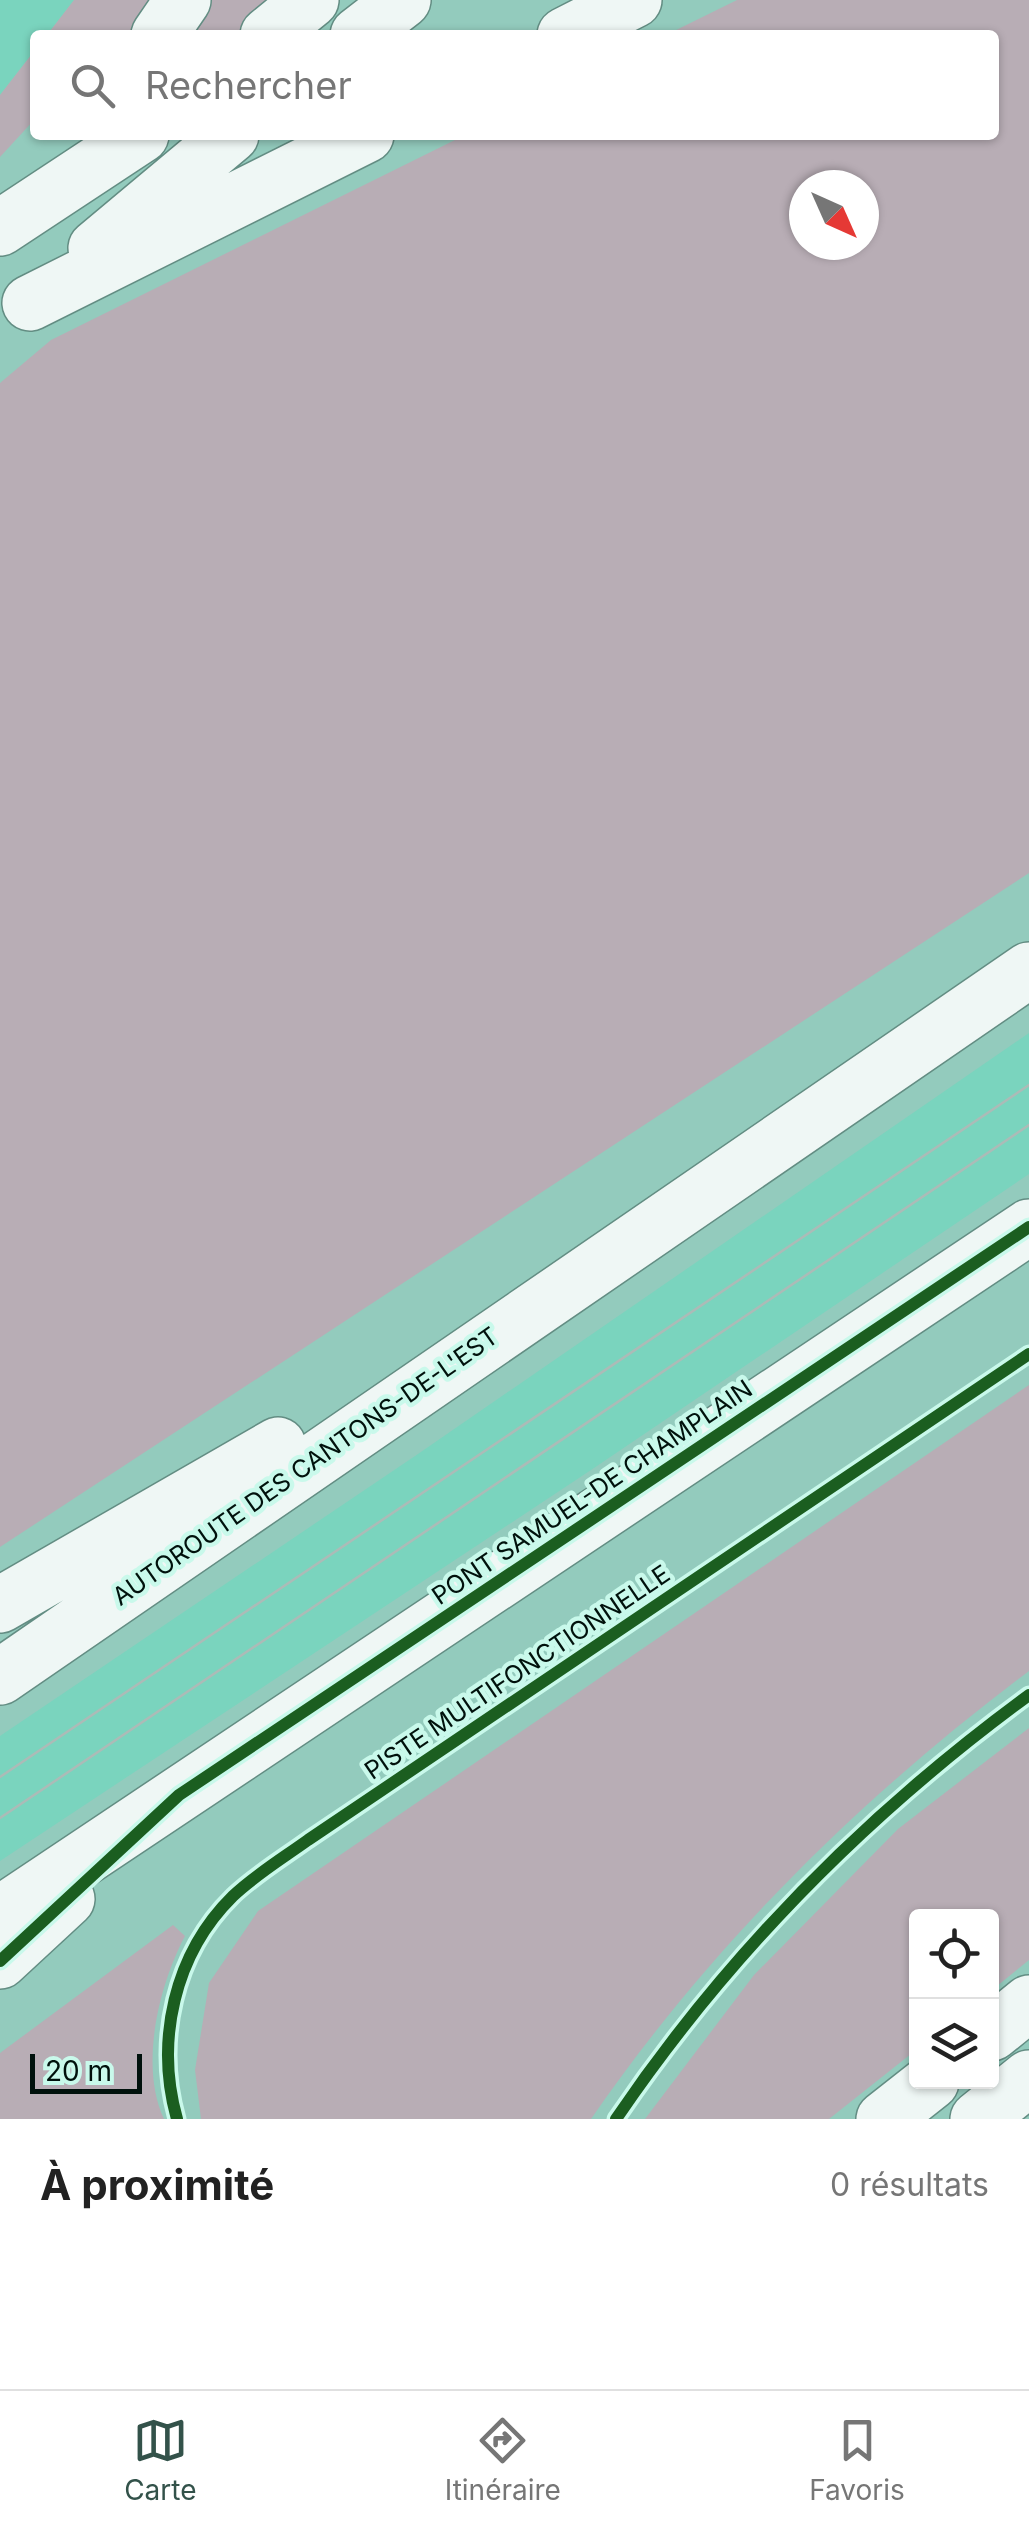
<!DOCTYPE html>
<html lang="fr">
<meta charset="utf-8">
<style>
body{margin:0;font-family:Inter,sans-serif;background:#f2f2f2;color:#222}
.controls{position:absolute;right:30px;bottom:30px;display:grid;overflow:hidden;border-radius:10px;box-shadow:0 2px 8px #0004}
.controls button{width:90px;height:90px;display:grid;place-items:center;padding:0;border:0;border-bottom:2px solid #e0e0e0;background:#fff;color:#222;font:50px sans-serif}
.compass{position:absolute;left:789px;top:170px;width:90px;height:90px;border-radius:50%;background:#fff;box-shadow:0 2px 8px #0004;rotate:135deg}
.scale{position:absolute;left:30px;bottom:25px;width:112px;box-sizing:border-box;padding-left:10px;border:5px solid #00110c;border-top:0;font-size:28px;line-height:35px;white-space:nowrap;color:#00110c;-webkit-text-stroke:8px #c9f9eb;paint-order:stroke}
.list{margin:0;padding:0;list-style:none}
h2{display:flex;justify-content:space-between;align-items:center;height:130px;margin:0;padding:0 40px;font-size:42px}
h2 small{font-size:32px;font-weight:400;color:#767676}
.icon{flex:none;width:55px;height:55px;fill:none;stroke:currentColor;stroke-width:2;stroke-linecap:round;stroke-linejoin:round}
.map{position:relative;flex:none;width:1029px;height:2119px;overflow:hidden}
.search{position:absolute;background:#fff;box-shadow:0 2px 8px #0004;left:30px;right:30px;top:30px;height:110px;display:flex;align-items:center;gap:25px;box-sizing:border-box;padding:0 35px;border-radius:10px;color:#767676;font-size:38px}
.sheet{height:270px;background:#fff}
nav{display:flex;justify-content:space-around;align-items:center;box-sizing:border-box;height:140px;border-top:2px solid #e0e0e0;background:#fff;font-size:28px;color:#767676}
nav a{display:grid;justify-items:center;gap:5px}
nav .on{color:#33524a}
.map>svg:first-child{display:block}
</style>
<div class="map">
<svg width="1029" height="2119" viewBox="0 0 1029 2119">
<rect width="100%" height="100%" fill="#93cbbd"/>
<path fill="#7ad4be" d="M0 0H74L47 35H35V50L0 95Z
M1029 1033V1174L591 1470 0 1861V1736L418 1454Z"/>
<path fill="#b8adb5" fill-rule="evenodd" d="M74 0H154L128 35H47Z
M212 0H286L242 35H189Z
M737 0H1029V873L0 1547V383L51 340 465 135H994V35H666ZM804 185H864V245H804Z
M35 50V119L0 157V95Z
M1029 1385V1671C860 1798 711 1945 591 2119H201L195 2070 209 1983 258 1911Z
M1029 1728V1960L992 1990V1916H916V2050L829 2119H645L754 1975 898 1829Z
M173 1925 185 1936C159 1985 139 2066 164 2119H0V2053Z"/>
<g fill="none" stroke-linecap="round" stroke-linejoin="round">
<defs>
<path id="motorway" d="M159 35 183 0
M268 35 311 0
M358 35 403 0
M565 35 634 0
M0 228 141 135
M96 248 231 135
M30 303 366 135
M0 1605 278 1445
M0 1677 1029 970
M0 1914 1029 1227
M0 1961 67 1899
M992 2033 1029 2003
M884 2119 931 2082
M978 2119 1029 2078"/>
</defs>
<use href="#motorway" stroke="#638d83" stroke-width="58"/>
<use href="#motorway" stroke="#eff7f5" stroke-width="55"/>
<path stroke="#acbbb7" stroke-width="2.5" d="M0 1777 1029 1085
M0 1818 1029 1125"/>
<defs>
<path id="cycleway" d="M0 1961 179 1795 1029 1227
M177 2119C155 2041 174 1954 233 1896 255 1875 283 1858 308 1840L1029 1354
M616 2119C728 1954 868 1813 1029 1695"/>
</defs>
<use href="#cycleway" stroke="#c9f9eb" stroke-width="19"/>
<use href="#cycleway" stroke="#1b5e20" stroke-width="12"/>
</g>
<g text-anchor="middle" stroke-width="9" stroke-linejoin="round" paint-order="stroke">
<g font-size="25" fill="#00110c" stroke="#c9f9eb">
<text transform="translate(305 1466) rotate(-35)" y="9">AUTOROUTE DES CANTONS-DE-L'EST</text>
<text transform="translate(592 1492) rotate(-34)" y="9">PONT SAMUEL-DE CHAMPLAIN</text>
<text transform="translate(517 1672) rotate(-34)" y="9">PISTE MULTIFONCTIONNELLE</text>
</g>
</g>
</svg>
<div class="controls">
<button><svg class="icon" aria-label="locate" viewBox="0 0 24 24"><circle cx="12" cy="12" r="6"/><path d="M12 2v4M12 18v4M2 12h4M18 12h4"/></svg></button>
<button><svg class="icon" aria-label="layers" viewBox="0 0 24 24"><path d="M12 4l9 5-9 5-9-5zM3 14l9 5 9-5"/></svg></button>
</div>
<svg class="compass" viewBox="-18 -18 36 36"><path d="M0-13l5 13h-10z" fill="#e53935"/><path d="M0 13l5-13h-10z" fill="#767676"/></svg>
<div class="scale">20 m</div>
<div class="search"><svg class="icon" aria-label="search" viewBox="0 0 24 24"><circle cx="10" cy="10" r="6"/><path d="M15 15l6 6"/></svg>Rechercher</div>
</div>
<section class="sheet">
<h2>À proximité<small>0 résultats</small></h2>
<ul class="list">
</ul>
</section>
<nav>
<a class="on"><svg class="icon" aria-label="map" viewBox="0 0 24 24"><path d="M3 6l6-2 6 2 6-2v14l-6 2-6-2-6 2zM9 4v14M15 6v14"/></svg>Carte</a>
<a><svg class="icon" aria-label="directions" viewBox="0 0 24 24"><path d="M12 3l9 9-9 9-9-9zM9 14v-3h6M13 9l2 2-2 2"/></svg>Itinéraire</a>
<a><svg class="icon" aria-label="saved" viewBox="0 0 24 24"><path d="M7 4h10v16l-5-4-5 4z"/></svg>Favoris</a>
</nav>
